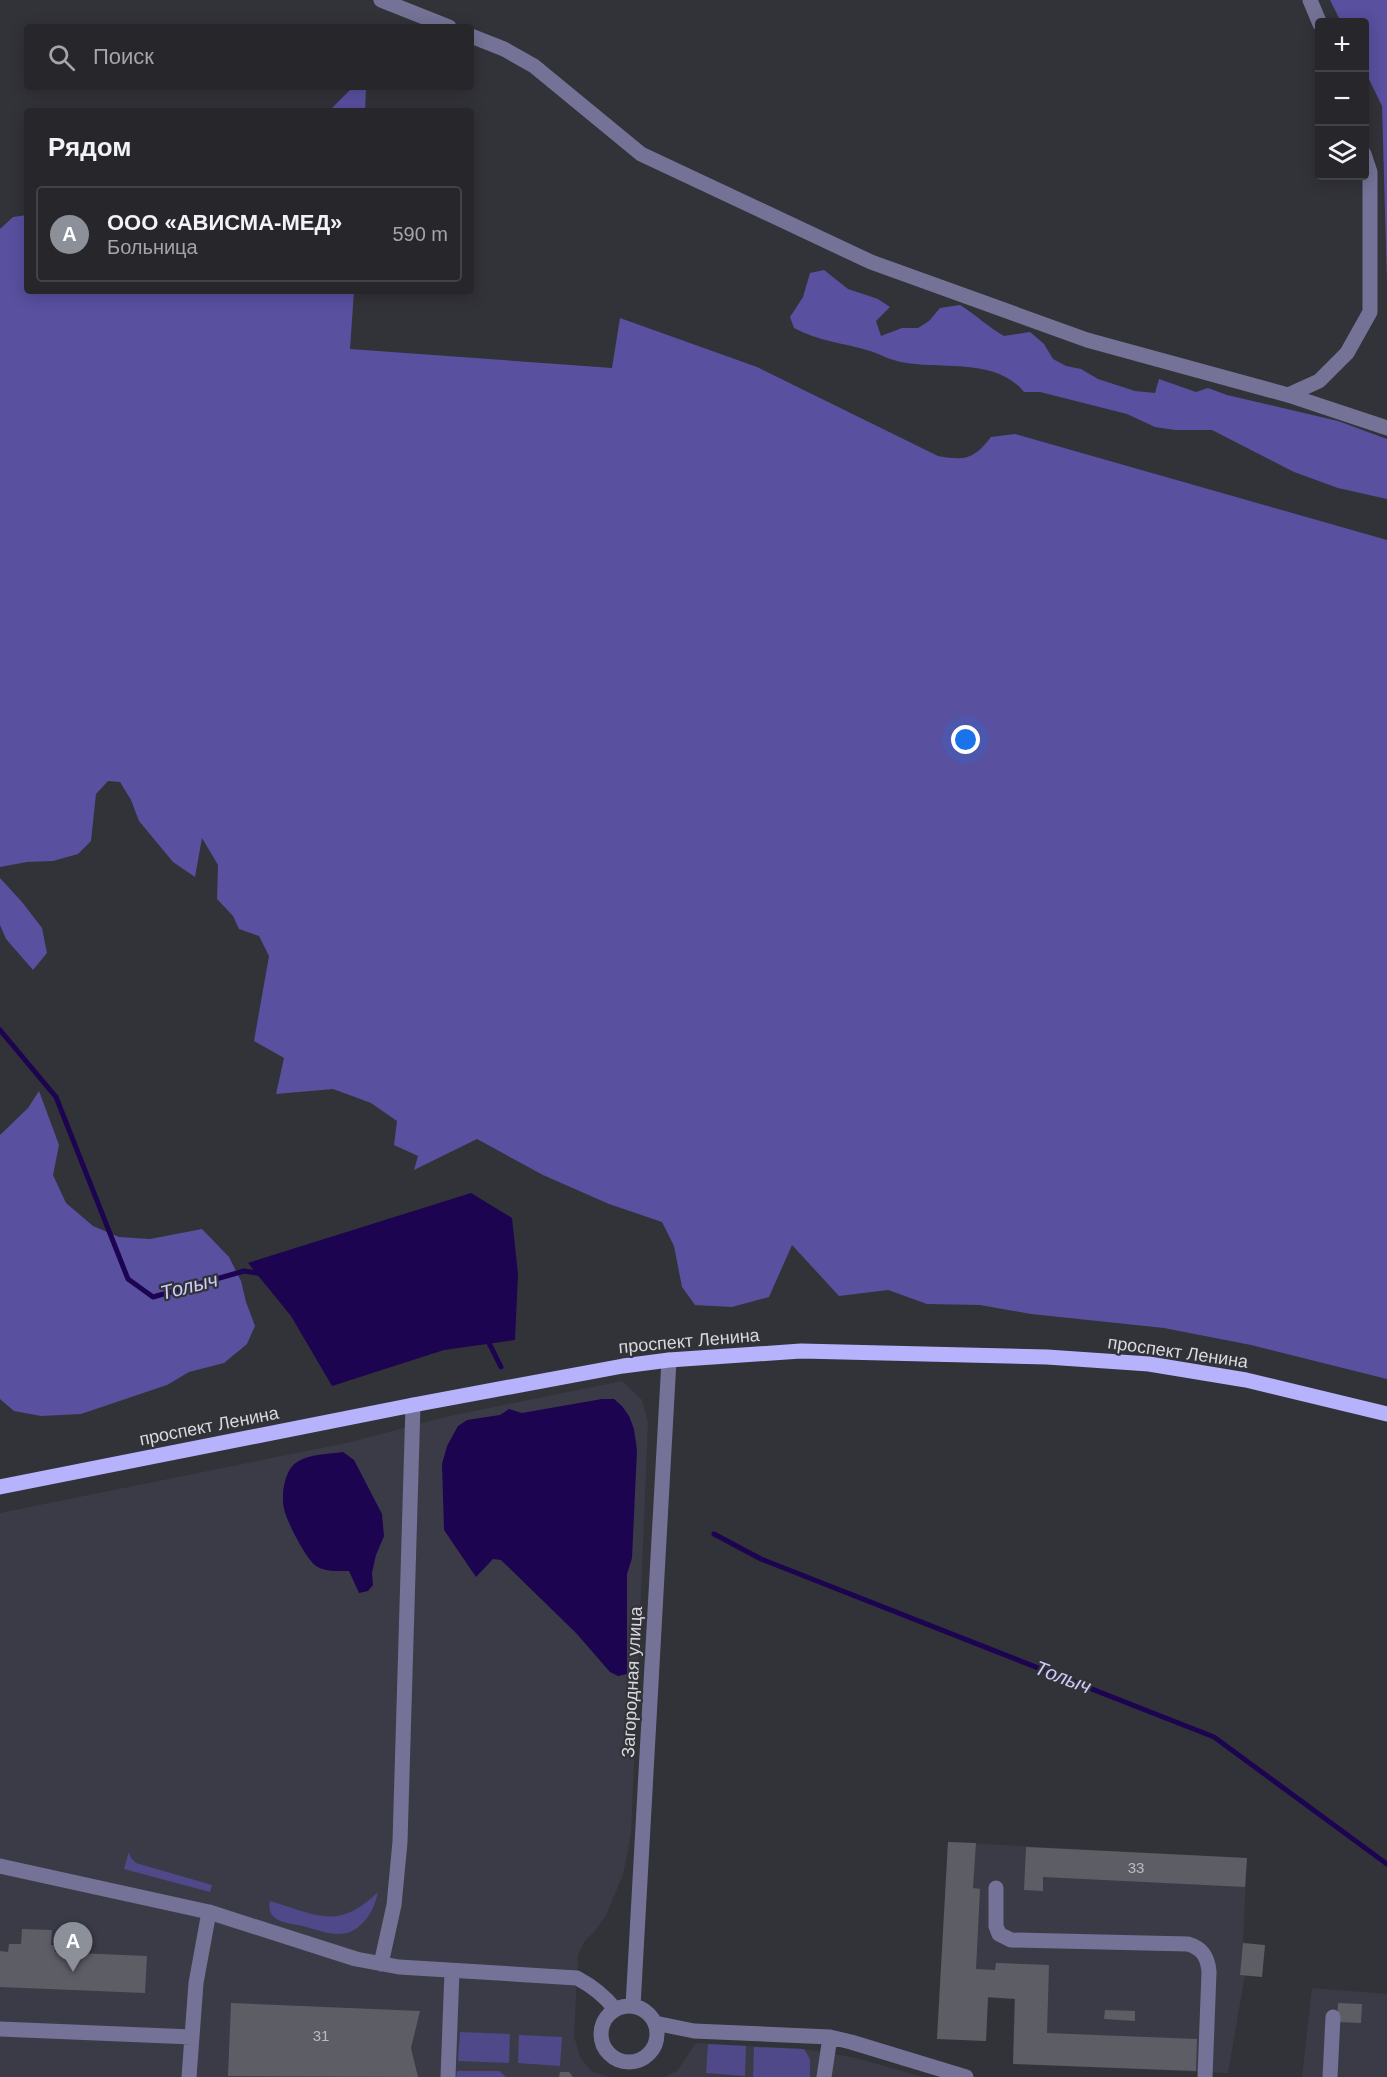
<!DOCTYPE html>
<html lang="ru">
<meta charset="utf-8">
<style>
body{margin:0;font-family:Helvetica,sans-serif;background:#2e2e33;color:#f1f3f6}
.controls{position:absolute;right:18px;top:18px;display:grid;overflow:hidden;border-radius:6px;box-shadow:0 3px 15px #0003}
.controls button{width:54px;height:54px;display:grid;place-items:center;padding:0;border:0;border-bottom:2px solid #424347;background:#26262b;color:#f1f3f6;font:30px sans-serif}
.you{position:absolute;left:966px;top:740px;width:21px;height:21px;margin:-15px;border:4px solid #fff;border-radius:50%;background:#1a73e8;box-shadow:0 0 0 9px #1a73e833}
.badge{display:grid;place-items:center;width:39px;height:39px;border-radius:50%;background:#8c9099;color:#fff;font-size:20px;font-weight:700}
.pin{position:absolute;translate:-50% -50px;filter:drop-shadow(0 2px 3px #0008)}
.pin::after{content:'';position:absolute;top:32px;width:21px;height:18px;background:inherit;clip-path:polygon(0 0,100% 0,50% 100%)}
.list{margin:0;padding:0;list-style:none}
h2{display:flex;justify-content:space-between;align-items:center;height:78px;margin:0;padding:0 24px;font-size:26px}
h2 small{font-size:20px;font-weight:400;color:#a4a5a9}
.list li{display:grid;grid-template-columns:39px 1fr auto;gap:18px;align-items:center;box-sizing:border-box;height:96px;margin:0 12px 12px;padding:0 12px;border:2px solid #424347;border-radius:6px}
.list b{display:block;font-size:22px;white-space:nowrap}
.list p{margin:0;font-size:20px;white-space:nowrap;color:#a4a5a9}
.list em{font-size:20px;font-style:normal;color:#a4a5a9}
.icon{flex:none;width:33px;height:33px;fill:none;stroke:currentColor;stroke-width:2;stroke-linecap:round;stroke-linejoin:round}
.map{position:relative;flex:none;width:1387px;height:2077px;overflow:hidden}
.search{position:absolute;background:#26262b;box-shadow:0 3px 15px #0003;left:24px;top:24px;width:450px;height:66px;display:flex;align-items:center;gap:15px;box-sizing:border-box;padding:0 21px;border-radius:6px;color:#a4a5a9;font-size:22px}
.panel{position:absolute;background:#26262b;box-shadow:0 3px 15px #0003;left:24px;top:108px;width:450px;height:186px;border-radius:6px}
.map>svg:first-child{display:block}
</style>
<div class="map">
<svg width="1387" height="2077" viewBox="0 0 1387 2077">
<rect width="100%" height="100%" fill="#323239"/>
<path fill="#3b3b48" d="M622 1381 642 1400 648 1422 631 1834 623 1875 606 1915 596 1930 584 1942 578 1955 574 2036 580 2057 591 2071 609 2077H0V1513L351 1442 445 1417Z
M948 1842 1247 1858 1243 1943 1245 1975 1228 2073 1013 2064 1014 1999 988 1998 986 2041 937 2039Z
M1312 1988 1387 1994V2077H1302Z
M696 2043 804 2049 856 2058 923 2077H664L677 2071Z"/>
<path fill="#4f4889" d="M129 1852 131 1858 136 1863 212 1885 210 1892 124 1869Z
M378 1892C376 1901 373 1910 367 1918 348 1943 328 1933 303 1926 294 1924 278 1923 272 1915 269 1911 269 1906 270 1901 317 1915 338 1931 378 1892Z
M460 2032 510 2034 509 2063 458 2061Z
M519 2035 562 2037 560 2066 518 2063Z
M708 2044 746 2046 745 2076 706 2073Z
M754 2047 804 2049 810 2059V2077H753Z
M457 2071H499L506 2077H456Z"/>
<path fill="#59509f" d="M1330 0H1387V283L1382 106 1365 71 1364 22H1341Z
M353 87H366L365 111H329Z
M27 215V291H354L350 349 612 368 620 318 757 367 938 456C965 461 974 459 991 437L1015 434 1387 540V1379L1251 1345 1164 1328 1031 1314 980 1305 927 1304 888 1290 839 1296 792 1245 769 1297 732 1307 695 1305 682 1287 674 1246 662 1222 609 1204 543 1175 477 1139 414 1170 418 1156 394 1145 397 1121 371 1103 333 1089 276 1094 284 1058 254 1041 269 956 259 936 239 929 233 916 217 899 218 865 202 838 195 877 173 862 139 821 131 800 120 782 108 781 96 794 91 841 78 854 53 861 27 862 0 867V229L13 217Z
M824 270 848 289 878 299 890 307 876 321 881 336 902 328H918L929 321 940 308 960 305C976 315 988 327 1004 336L1030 332 1044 344 1053 359 1066 366 1081 369 1098 379 1135 391 1155 393 1159 379 1196 392 1208 388 1227 395 1338 421 1387 439V499L1338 488 1294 472 1212 430H1175L1155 427 1127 414 1040 392H1024C996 357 940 370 901 362 890 360 880 354 870 351 844 343 818 341 794 328L790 317 803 297 810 273Z
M0 878 22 902 42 928 47 953 33 970 6 939 0 925Z
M39 1091 59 1145 53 1175 66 1203 93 1226 119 1237 150 1239 202 1229 229 1257 241 1281 246 1302 255 1326 247 1344 224 1363 189 1372 167 1385 81 1414 41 1416 14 1411 0 1399V1135L28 1108Z"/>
<path fill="#1c0450" d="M471 1193 512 1218 518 1274 515 1340 444 1350 332 1386 291 1316 248 1263Z
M602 1399H614L622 1406 629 1416 634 1429 637 1450 632 1558 627 1574V1674L618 1676 610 1672 576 1633 501 1560 493 1559 476 1577 444 1530 442 1464 447 1446 458 1426 467 1420 500 1415 509 1409 522 1413Z
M343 1452 354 1460 382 1514 384 1536 376 1555 372 1573 373 1585 368 1591 359 1593 349 1571C339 1571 325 1572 316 1566 306 1559 287 1522 284 1509 281 1495 284 1470 297 1462 310 1454 328 1454 343 1452Z"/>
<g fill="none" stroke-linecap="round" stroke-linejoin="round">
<path stroke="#1c0450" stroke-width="5" d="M0 1030 56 1097 128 1279 153 1297 244 1271 263 1274
M487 1339 501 1367
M714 1534 761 1559 1214 1737 1387 1864"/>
</g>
<path fill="#5d5d65" d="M948 1842 976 1843 973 1888 980 1889 976 1969 995 1970 996 1963 1049 1965 1047 2033 1197 2039 1196 2071 1013 2064 1015 1999 988 1997 986 2041 937 2039Z
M1026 1847 1247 1858 1245 1887 1043 1877V1891L1024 1890Z
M22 1929 52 1930 51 1945H56L55 1952 147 1956 145 1993 0 1987V1951L8 1952 9 1944H21Z
M1243 1943 1265 1945 1262 1977 1240 1975Z
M231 2003 420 2011 411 2048 418 2077 228 2076Z
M1338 2003 1362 2004 1361 2023 1337 2022Z
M1105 2010 1135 2011V2021L1104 2019Z
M560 2072H569L573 2077H559Z"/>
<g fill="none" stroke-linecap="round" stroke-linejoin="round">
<path stroke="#747397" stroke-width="15" d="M381 0 449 27
M1310 0 1320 24
M471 36 504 49 534 66 641 154 871 262 1087 340 1288 395 1387 428
M1288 395 1319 381 1347 353 1370 312V172L1364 154
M0 1866 209 1912 356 1959 399 1967 577 1978C592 1986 604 1995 615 2009
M996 1888V1926L999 1934 1011 1940 1188 1944C1202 1948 1208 1957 1209 1972L1205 2077
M381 1964 394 1905 400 1842 413 1405
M601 2034a28 28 0 1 1 56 0a28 28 0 1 1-56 0Z
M633 2006 669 1360
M655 2023 694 2031 830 2037 851 2042 966 2077
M0 2029 192 2037
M189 2077 196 1983 209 1912
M448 2077 452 1971
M824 2077 830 2037
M1330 2077 1333 2017"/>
<path stroke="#b6b2fc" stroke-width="15" d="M0 1487 413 1405 623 1366 669 1360 801 1351 1047 1357 1149 1364 1246 1380 1387 1414"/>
</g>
<g text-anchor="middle" stroke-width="4.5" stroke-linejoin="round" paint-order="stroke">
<g font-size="15" fill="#bababf">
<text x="1136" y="1873">33</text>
<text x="321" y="2041">31</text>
</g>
<g font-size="18" fill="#d9d9dd" stroke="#323239">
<text transform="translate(689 1341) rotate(-5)" y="6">проспект Ленина</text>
<text transform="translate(1178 1352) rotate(8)" y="6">проспект Ленина</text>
<text transform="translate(209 1426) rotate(-11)" y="6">проспект Ленина</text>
<text transform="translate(632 1682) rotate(-87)" y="6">Загородная улица</text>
</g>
<g font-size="20" font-style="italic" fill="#cecdf9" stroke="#323239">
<text transform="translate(189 1286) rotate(-14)" y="7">Толыч</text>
<text transform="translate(1063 1677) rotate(21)" y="7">Толыч</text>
</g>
</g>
</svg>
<div class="controls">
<button>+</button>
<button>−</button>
<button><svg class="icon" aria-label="layers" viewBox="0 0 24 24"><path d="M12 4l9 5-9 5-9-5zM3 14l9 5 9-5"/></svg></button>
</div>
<div class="you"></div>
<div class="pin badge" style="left:73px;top:1972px">A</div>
<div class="search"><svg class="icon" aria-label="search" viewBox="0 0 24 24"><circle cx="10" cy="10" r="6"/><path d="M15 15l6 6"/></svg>Поиск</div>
<section class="panel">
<h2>Рядом<small></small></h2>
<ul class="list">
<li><span class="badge">A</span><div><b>ООО «АВИСМА-МЕД»</b><p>Больница</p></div><em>590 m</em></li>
</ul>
</section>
</div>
